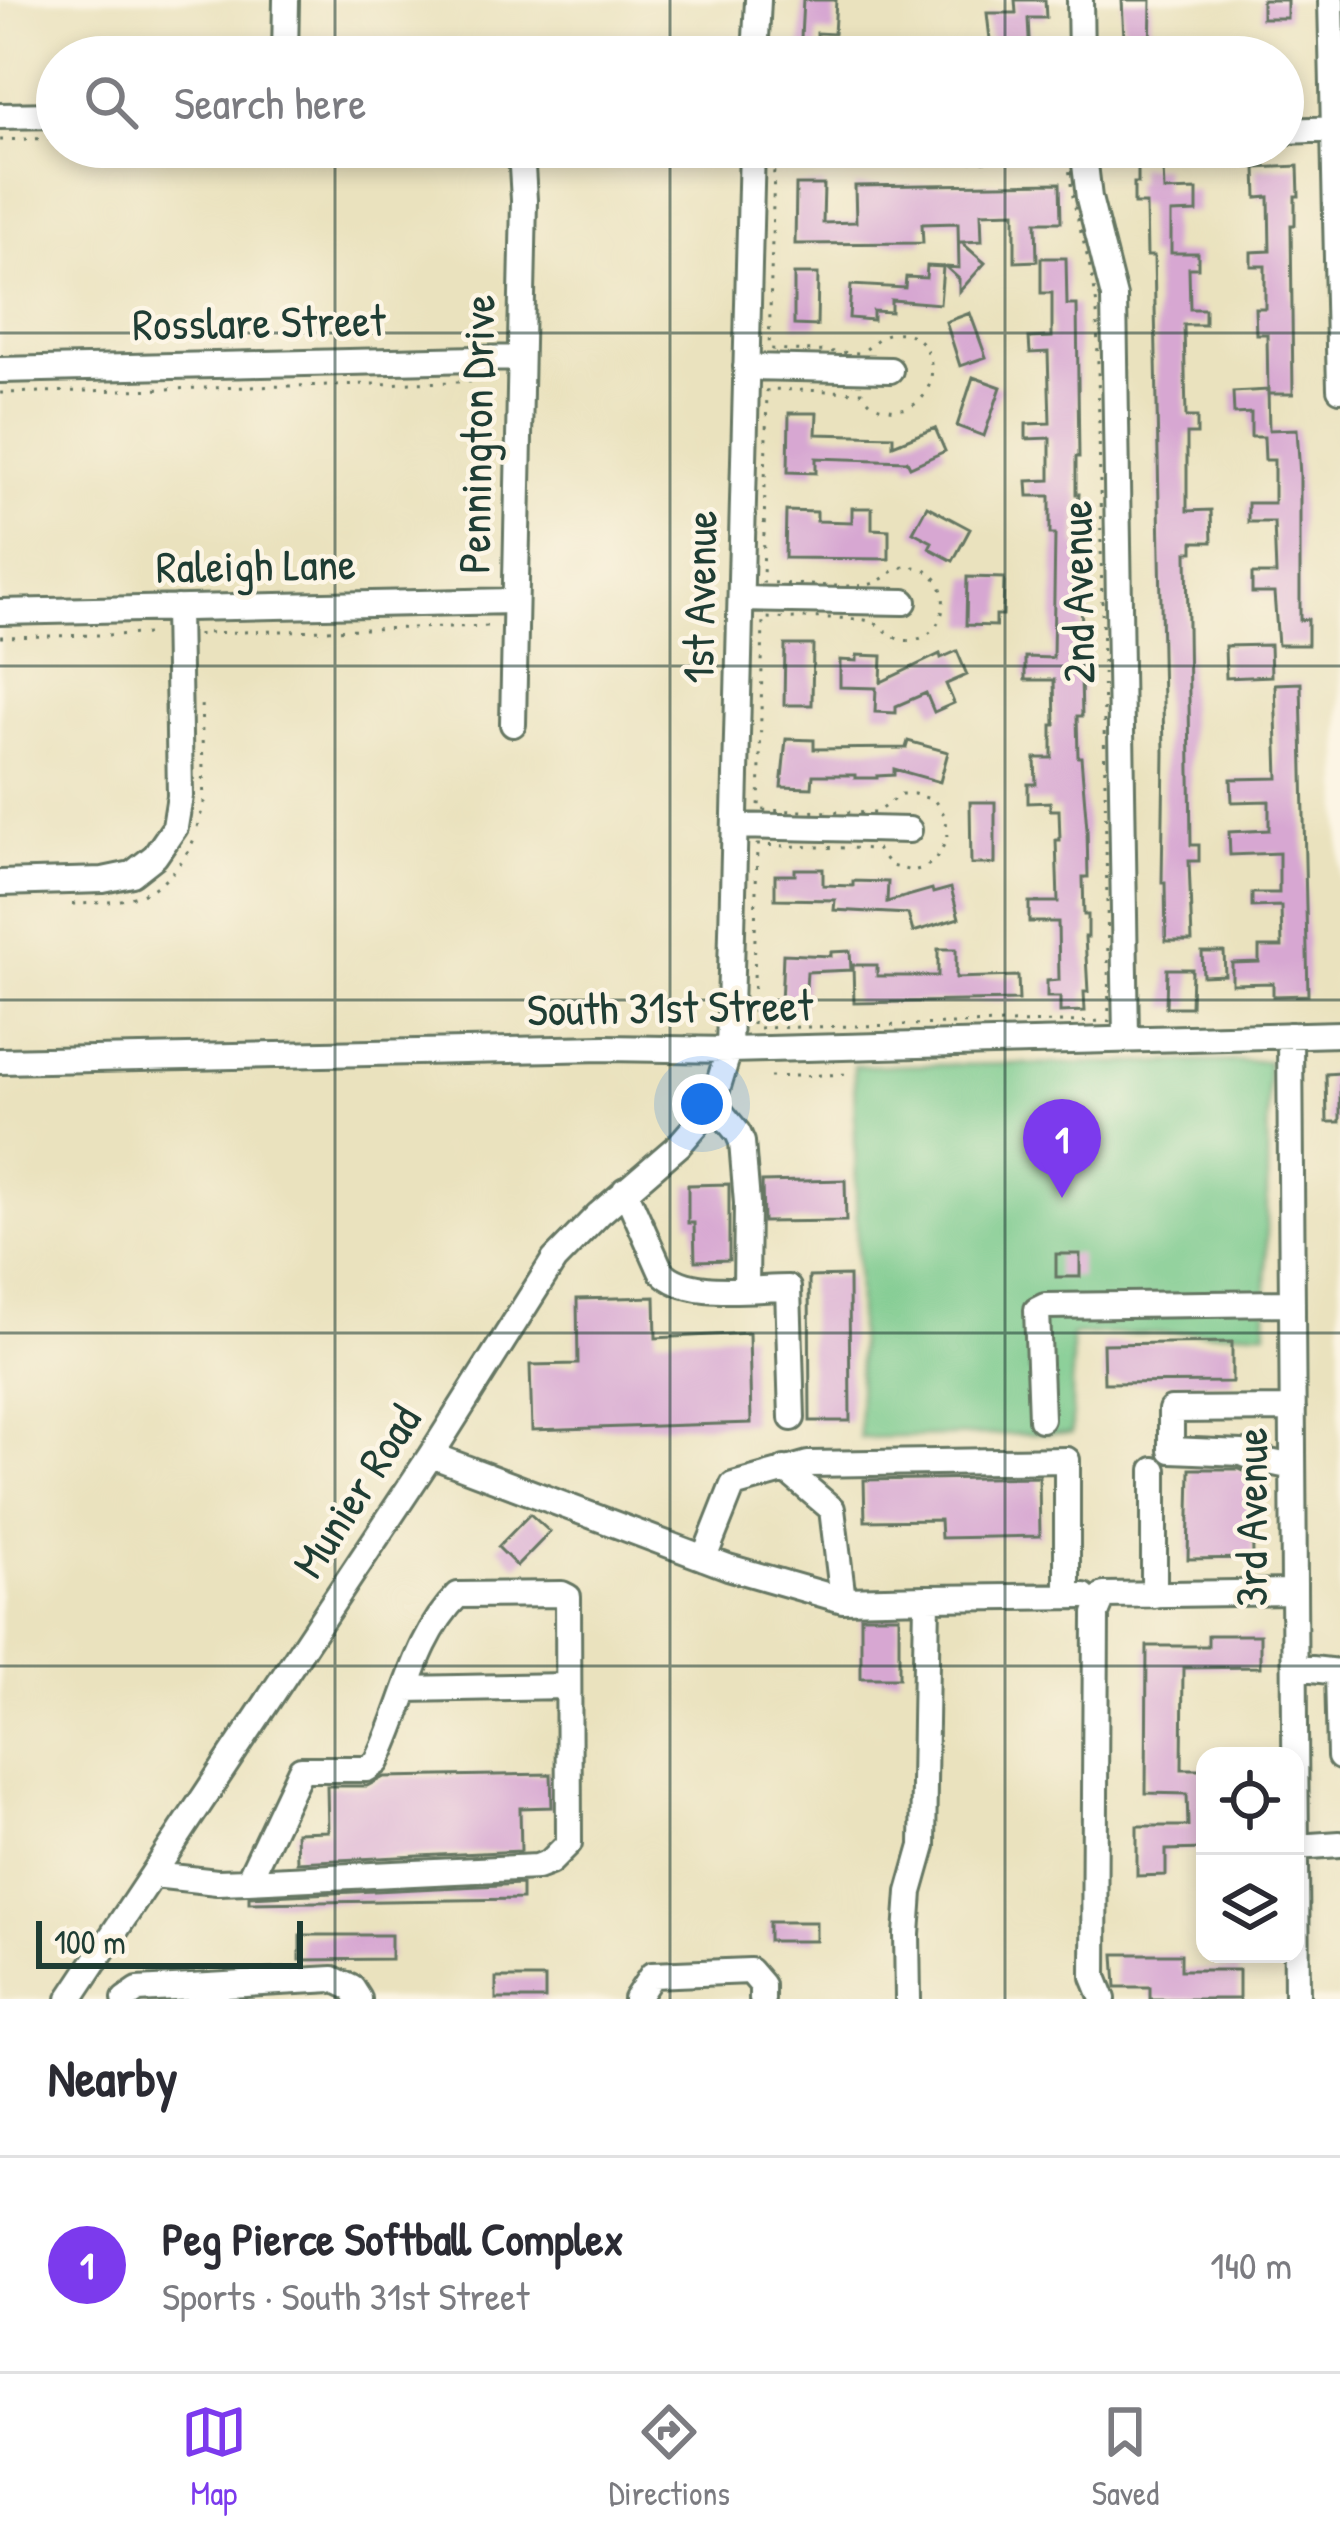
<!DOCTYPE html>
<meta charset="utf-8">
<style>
body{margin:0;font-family:"Patrick Hand",sans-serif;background:#f2f2f3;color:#2b2b33}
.controls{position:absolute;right:36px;bottom:36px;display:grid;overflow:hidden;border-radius:24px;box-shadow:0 6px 18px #0003}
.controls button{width:108px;height:108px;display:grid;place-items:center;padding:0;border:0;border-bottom:3px solid #e1e1e2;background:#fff;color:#2b2b33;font:60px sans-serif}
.scale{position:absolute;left:36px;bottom:30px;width:267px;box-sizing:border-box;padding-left:12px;border:6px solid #1f3d34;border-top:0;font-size:33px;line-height:42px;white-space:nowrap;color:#1f3d34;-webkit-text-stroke:9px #fcf5e5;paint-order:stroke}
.you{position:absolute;left:702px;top:1104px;width:42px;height:42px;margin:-30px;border:9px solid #fff;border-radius:50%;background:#1a73e8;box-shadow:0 0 0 18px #1a73e833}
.badge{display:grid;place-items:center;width:78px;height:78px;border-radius:50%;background:#7c3aed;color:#fff;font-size:39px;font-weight:700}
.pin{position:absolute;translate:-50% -99px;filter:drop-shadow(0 3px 6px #0008)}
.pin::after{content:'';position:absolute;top:63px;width:42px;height:36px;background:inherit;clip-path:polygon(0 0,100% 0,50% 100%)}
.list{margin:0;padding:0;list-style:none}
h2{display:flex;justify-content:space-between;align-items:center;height:156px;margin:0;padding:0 48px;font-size:51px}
h2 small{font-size:39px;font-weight:400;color:#7c7c81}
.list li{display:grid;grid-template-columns:78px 1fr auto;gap:36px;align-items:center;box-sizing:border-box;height:216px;padding:0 48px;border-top:3px solid #e1e1e2}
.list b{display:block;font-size:45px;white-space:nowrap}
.list p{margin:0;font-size:39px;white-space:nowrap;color:#7c7c81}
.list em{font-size:39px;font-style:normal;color:#7c7c81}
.icon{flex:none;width:66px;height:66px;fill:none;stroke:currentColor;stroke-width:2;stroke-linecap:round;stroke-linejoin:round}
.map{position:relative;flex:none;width:1340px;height:1999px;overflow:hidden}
.search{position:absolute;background:#fff;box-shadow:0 6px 18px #0003;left:36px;right:36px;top:36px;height:132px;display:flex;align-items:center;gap:30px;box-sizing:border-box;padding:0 42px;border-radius:66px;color:#7c7c81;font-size:45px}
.sheet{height:372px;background:#fff}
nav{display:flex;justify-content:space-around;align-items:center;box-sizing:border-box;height:168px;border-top:3px solid #e1e1e2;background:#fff;font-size:33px;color:#7c7c81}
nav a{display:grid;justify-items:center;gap:6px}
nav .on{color:#7c3aed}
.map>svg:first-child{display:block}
</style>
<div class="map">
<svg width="1340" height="1999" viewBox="0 0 1340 1999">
<rect width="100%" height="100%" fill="#fcf5e5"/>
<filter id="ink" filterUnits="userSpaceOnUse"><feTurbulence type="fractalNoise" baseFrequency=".00833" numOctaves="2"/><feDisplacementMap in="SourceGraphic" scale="24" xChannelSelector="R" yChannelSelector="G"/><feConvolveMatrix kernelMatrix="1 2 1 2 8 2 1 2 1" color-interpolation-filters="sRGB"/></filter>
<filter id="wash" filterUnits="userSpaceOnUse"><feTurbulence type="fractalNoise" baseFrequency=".004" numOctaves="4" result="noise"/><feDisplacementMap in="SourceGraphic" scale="48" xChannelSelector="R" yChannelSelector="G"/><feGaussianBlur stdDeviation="2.7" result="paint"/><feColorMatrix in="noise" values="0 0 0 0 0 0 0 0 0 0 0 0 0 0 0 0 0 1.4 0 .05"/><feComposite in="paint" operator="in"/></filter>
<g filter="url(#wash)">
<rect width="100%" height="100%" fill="#eae2be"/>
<path fill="#75c789" stroke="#4a825e" stroke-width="3" d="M1268 1061 1266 1331 1072 1335V1433L860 1438 854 1066Z"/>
<g id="blocks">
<path fill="#d7a7d2" d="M803 0H836L834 34 817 33V57H800Z
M1015 0H1045L1046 18H1028L1030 57H992L987 13H1016Z
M1122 0H1151L1150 57H1125Z
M1262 0H1287V18H1262Z
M1298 166 1299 196H1295V225H1291L1293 394H1268L1267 334H1256L1255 308H1265V266H1251V252L1270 251 1269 197 1257 198 1256 168Z
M1138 167H1163L1164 191 1197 190V212L1171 213V253H1198V268H1189L1190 309H1205V325H1184L1186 417H1197V434H1187V511L1211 510 1212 542H1193V552H1187L1191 845H1199V861H1189L1192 941H1166L1165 883H1162L1164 752 1154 256H1147L1146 204H1134V183H1138Z
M1060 183 1061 222H1036L1037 261 1015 262V212L981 213 982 241 961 242 985 263 959 292V279L946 267 959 268 958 223 922 224 923 243 795 244 796 185H824L823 223 856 222 855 186Z
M1041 258H1066L1067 305H1077L1079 457H1076V494H1079L1076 545H1080L1082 637H1080L1082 716H1077L1078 757H1081L1087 829 1088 877H1083L1084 915H1088V937H1085L1088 992H1084L1085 1011 1060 1012V997H1047V981L1059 980 1058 922H1029V902H1058L1056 840H1060L1059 810H1050V802L1028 803V784H1036L1035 758H1052V725H1055L1054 680H1025V657L1053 658 1055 534H1050V496H1028L1027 481 1050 480V438L1026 439V424L1050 423 1048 352 1030 353 1029 338 1052 337V293H1041Z
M927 266 943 267 940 304 891 300V312L873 311V320L849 318 851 285 905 288 906 277 926 278Z
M794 274H818L817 326 794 325Z
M970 313 986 357 960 366 946 322Z
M973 377 1001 387 984 436 957 426Z
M1268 390 1269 430 1297 429 1300 476V620L1308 619V645H1278L1274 593H1252V574H1276L1274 522H1248V503H1274V460H1265L1264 437H1251V413L1234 414 1233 392Z
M789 413H817L816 434 893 436V445L935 428 945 451 910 467 907 461 816 458V473L788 472Z
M927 506 970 529 953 561 929 548 932 542 913 532Z
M852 508H872V529L889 530V559L785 558 786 511 817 512V521L852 522Z
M967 577 1004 578 1003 615H996V626L966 625Z
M785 645H813L812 705H784Z
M1270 645 1271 676 1226 678 1225 646Z
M957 651 967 675 946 684 954 703 934 712 926 693 896 706V713L875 712 876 688 840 687V660L857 661V655L882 656 881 682 940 654 941 658Z
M1301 683 1308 995 1273 996V983L1232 984V963L1259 962V947H1282L1281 906 1252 907V893H1279V853L1230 855 1229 832 1269 830V801L1232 802 1231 779 1278 778 1275 684Z
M786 739 814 740V749L906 748 908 741 948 752 940 782 894 769V775L877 776V778H855V775H813L812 788 781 787Z
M970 802H995V864H971Z
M795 869H823V885L853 886V881L888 882 887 902 932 889 933 893 951 888 959 918 913 932 908 914 834 910 835 900 775 899V875H795Z
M938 949H956V978L1018 976 1019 1000 854 1003 853 965H877V976H938Z
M850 951 851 970 807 972 805 1005H781L783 954 831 956V952Z
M1202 952H1224L1225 975 1203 976Z
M1167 969H1192L1191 1007H1166Z
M1340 1073V1122H1327L1326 1074Z
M845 1180 846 1221 763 1222 762 1182Z
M729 1184V1260L695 1261 694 1223H688V1185Z
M1056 1254H1080V1277H1056Z
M849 1276 850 1421H810L809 1277Z
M655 1297 656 1338 749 1333 751 1423 532 1430 530 1365 578 1364 577 1299Z
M1232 1342V1382L1104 1383 1103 1344Z
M1190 1469H1239L1252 1475 1253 1558 1188 1559Z
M1039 1477 1040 1536 941 1538 940 1520 865 1521 864 1480Z
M530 1514 550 1532 517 1566 498 1547Z
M861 1616H899V1678H861Z
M1208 1635H1260V1667L1183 1668 1182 1769H1205V1849L1166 1850V1875L1137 1876V1826H1188L1187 1794 1146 1793 1147 1646H1208Z
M551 1774 552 1807 520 1808 521 1851 297 1862 296 1832 328 1831 327 1786H367L384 1777Z
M522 1884V1899L249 1903V1897Z
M769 1922H816V1941H769Z
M300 1935H391V1959L300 1960Z
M1114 1954H1181V1970H1239V1999H1150V1987H1116Z
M496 1978H545V1999H496Z"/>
</g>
</g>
<g filter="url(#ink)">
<use href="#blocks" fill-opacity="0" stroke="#667764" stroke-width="3"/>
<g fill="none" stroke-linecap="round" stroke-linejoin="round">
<defs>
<path id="minor" d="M1080 0 1081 57
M1331 0 1340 389
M285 57 286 0
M755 57 758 0
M0 116 57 115
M1283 131 1340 129
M1083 147 1089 198 1114 297 1126 1038
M746 367 890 370
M0 370 520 358
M741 599 904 602
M0 612 514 601
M513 724 524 200 522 167 514 147
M735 826 909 830
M0 883 103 880 132 874 155 856 175 827 180 796 177 608
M1290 1035 1297 1999
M0 1061 605 1048 729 1050 1340 1034
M713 1103 738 1133 742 1142 747 1203 746 1288
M625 1190 661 1271C687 1299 751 1288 788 1288L792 1418
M1293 1409 1171 1410V1450L1242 1453 1260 1460 1293 1467
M1041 1419 1037 1310 1045 1306 1292 1303
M431 1455 728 1567 843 1600 927 1598 923 1846 910 1892 907 1934 908 1999
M785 1469 832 1509 843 1600
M1154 1470V1595
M704 1558 733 1485 808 1464 1067 1460V1596
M927 1598 1084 1596
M1295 1667 1338 1672 1340 1757
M406 1689 568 1686
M1296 1847 1340 1844
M154 1875 217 1882 248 1881 537 1867 550 1862 569 1843 568 1597 562 1594 458 1595C413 1640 405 1707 377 1762L367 1769H301L248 1881
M70 1999 431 1455 554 1260 599 1214 679 1145 699 1122 713 1103 729 1050 752 147
M125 1999 138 1990 333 1979 352 1988 359 1999
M636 1999 652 1975 750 1971 762 1985V1999
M1103 1999 1094 1977 1096 1614 1104 1595 1294 1592"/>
</defs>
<use href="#minor" stroke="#667764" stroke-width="30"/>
<path stroke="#667764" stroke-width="3" stroke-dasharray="3 9" stroke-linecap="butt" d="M0 140 57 138
M485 147 495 159
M1108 158H1121L1132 152 1270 150
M1069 159C1070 211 1092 257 1097 308L1109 1021 753 1028 757 845 877 849 891 866 912 871 924 868 934 861 947 840 946 817 934 800 914 794H901L876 813 759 810 763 618C796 619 832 616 865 620 887 623 888 644 914 640 952 633 954 573 915 567 895 564 891 576 874 583 859 590 784 583 763 582L767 389 862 392C869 402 872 406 884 408 945 422 947 326 892 333 877 335 872 347 860 353L769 349 774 167Z
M0 393 497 381
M199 636V633L492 626
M0 637 153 634
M197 827 204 804 201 700
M72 904C132 903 168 896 195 837
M770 1077 851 1074"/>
<use href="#minor" stroke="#fff" stroke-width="24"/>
</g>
</g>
<path fill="none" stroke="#1f3d34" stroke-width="3" stroke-opacity="0.55" d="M335 0V57M670 0V57M1005 0V57M335 147V1999M670 147V1999M1005 147V1999M0 333H1340M0 666H1340M0 1000H1340M0 1333H1340M0 1666H1340"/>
<g text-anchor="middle" stroke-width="9" stroke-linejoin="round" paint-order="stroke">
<g font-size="45" fill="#1f3d34" stroke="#fcf5e5">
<text transform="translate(259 322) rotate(-1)" y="16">Rosslare Street</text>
<text transform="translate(476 434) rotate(-89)" y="16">Pennington Drive</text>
<text transform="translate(256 565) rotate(-1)" y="16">Raleigh Lane</text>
<text transform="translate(1077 592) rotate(-91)" y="16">2nd Avenue</text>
<text transform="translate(699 597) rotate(-89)" y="16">1st Avenue</text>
<text transform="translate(670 1007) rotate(-1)" y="16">South 31st Street</text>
<text transform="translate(356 1491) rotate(-57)" y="16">Munier Road</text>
<text transform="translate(1251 1517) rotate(-90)" y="16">3rd Avenue</text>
</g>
</g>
</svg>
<div class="controls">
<button><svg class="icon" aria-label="locate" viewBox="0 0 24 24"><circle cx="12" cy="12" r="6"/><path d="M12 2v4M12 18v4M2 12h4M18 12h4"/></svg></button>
<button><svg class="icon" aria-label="layers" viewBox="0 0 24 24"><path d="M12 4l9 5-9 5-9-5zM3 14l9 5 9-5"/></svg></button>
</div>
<div class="scale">100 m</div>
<div class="you"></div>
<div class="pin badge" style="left:1062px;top:1198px">1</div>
<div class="search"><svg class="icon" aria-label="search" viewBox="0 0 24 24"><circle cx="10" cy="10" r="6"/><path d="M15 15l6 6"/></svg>Search here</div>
</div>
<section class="sheet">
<h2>Nearby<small></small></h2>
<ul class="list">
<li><span class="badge">1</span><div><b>Peg Pierce Softball Complex</b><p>Sports · South 31st Street</p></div><em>140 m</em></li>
</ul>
</section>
<nav>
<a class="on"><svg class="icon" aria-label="map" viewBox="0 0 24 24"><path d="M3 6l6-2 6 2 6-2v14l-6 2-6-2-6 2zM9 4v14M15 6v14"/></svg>Map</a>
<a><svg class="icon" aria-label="directions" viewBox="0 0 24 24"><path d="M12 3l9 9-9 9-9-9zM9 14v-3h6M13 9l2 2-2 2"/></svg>Directions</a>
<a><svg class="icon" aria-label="saved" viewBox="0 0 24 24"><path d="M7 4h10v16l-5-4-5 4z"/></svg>Saved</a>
</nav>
